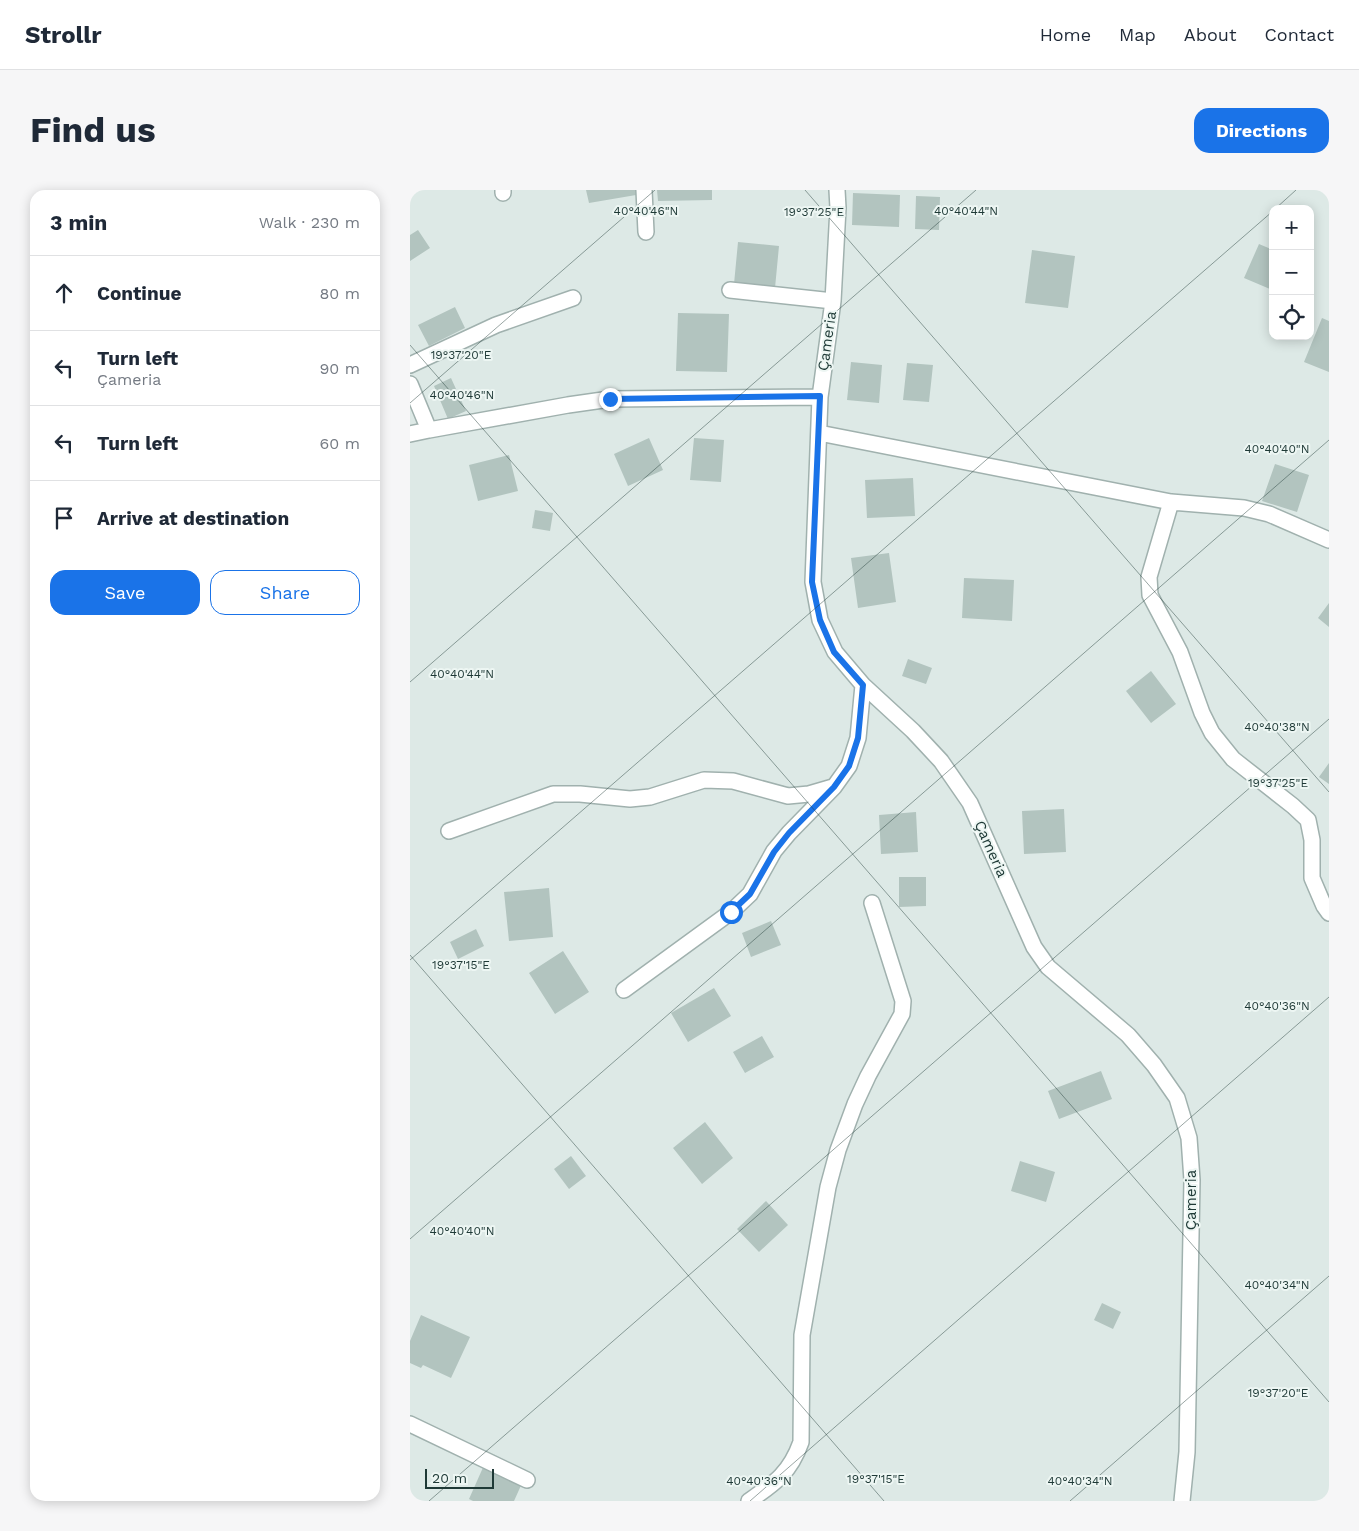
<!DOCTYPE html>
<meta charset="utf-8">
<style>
body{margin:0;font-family:"Work Sans",sans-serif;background:#f6f6f7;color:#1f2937}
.controls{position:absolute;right:15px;top:15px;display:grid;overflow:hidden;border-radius:10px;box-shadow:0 2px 12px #0003}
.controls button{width:45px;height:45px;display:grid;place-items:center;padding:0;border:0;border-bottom:1px solid #e0e1e3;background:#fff;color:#1f2937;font:25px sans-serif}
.scale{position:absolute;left:15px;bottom:12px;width:69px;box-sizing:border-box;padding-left:5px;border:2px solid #1e3936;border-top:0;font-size:14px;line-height:18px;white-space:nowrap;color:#1e3936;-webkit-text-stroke:4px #edf6f3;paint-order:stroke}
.stop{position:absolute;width:15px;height:15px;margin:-11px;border:4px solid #1a73e8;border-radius:50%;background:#fff}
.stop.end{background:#1a73e8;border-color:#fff;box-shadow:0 1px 5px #0008}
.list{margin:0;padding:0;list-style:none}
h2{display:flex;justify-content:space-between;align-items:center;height:65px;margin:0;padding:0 20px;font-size:21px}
h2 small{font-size:16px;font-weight:400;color:#747a83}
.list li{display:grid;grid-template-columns:32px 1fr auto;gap:15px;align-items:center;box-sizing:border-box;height:75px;padding:0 20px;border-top:1px solid #e0e1e3}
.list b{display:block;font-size:19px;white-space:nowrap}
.list p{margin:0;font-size:16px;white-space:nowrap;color:#747a83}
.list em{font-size:16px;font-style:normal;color:#747a83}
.actions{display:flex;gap:10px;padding:15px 20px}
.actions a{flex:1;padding:11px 0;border:1px solid #1a73e8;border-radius:15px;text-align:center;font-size:18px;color:#1a73e8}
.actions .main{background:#1a73e8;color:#fff}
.icon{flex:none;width:28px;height:28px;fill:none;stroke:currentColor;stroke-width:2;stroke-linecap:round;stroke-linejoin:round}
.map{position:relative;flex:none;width:919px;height:1311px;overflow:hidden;border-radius:15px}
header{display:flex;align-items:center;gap:30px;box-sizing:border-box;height:70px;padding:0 25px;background:#fff;border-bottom:1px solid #e0e1e3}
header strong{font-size:24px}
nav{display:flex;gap:28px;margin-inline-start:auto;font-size:18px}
.intro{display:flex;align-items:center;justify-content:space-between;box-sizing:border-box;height:120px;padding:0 30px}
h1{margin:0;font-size:35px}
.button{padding:12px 22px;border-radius:15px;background:#1a73e8;color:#fff;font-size:18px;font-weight:700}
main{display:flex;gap:30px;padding:0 30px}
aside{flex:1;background:#fff;border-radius:15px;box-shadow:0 2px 12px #0003}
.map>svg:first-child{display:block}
</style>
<header>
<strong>Strollr</strong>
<nav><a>Home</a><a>Map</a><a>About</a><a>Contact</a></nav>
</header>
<div class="intro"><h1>Find us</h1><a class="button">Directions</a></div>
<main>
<aside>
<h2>3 min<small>Walk · 230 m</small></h2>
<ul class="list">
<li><svg class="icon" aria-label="ahead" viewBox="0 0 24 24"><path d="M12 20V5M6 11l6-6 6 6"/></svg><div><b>Continue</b></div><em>80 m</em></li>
<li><svg class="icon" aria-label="left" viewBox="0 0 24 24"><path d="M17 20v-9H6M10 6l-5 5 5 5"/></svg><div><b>Turn left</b><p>Çameria</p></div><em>90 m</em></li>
<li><svg class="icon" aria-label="left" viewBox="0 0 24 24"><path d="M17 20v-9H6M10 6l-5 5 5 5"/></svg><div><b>Turn left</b></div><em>60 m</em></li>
<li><svg class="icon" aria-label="arrive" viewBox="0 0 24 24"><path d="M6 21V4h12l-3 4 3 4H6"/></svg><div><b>Arrive at destination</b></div></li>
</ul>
<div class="actions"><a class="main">Save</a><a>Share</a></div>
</aside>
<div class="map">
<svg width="919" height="1311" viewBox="0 0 919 1311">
<rect width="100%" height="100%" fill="#dde9e6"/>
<path fill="#b2c4bf" d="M176 0H225L226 5 179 13Z
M247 0H302V10L248 11Z
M443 3 490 5 489 37 442 35Z
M506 6 530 7 529 40 505 39Z
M8 40 20 58 0 71V45Z
M328 52 369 56 365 98 324 94Z
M849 54 863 60V91L860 99 834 88Z
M622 60 665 66 658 118 615 113Z
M45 117 55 138 19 156 8 135Z
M268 123 319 124 317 182 266 181Z
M912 128 919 131V182L894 172Z
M441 172 472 175 469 213 437 210Z
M497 173 523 175 519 212 493 210Z
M41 188 56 221 38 229 24 196Z
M239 248 253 280 218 296 204 264Z
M284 248 314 250 311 292 280 290Z
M99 265 108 301 68 311 59 275Z
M865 274 899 285 887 322 852 311Z
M503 288 505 326 457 328 455 290Z
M125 320 143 323 140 341 122 338Z
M479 363 486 412 448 418 441 368Z
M554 388 604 390 602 431 552 428Z
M919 413V437L908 428Z
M498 469 522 478 516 494 492 486Z
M741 481 766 514 741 533 716 501Z
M919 573V594L909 587Z
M654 619 656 662 614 664 612 621Z
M506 622 508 662 471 664 469 625Z
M489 687H516V716L489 717Z
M139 698 143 747 99 751 94 702Z
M361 731 371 755 341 767 332 743Z
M66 739 74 756 48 769 40 752Z
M153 761 179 802 145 824 119 783Z
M304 798 321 826 278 852 261 823Z
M352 846 364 867 335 883 323 862Z
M691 881 702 909 649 929 638 901Z
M295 932 323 968 292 994 263 958Z
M161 966 176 986 159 999 144 979Z
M610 971 645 982 636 1012 601 1001Z
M356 1011 378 1035 349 1062 327 1039Z
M692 1113 711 1122 703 1139 684 1130Z
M11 1125 60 1147 41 1188 13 1175 11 1178 0 1173V1151Z
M75 1273 113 1291 104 1311H63L59 1309Z"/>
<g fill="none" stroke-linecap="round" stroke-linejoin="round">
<defs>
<path id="minor" d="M93 0V3
M234 0 236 42
M427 0 428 18 423 111 410 207 403 392 410 430 425 462 453 495 503 541 531 571 560 613 624 757 638 777 718 845 744 875 767 908 779 948 782 990 777 1262 772 1311
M320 100 423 111
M0 175 86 135 163 108
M0 194 19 240 158 215 200 209 410 207
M409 243 761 312 834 318 859 324 919 350
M0 244 19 240
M761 312 739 387 740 405 770 462 792 523 802 543 823 569 883 616 898 630 902 650V688L914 716 919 723
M39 641 143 604H170L220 609 240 607 294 590 323 591 378 606 399 604 423 597
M214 800 321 722 340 704 364 661 379 643 424 597 439 576 448 548 453 495
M0 1234 117 1290
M339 1311C365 1293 380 1283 391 1252L392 1145 418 997 428 960 445 914 458 886 492 824 493 811 462 713"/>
</defs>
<use href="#minor" stroke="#a0b1ae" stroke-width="18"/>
<use href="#minor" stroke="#fff" stroke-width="15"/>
</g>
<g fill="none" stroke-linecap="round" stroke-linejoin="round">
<path stroke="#1a73e8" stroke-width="6" d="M200 209 410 206 402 392 410 430 424 462 453 495 448 548 439 576 424 597 379 643 364 662 340 704 321 722"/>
</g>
<path fill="none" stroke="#1e3936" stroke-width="1" stroke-opacity="0.45" d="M395 0 919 602M865 19 886 0M0 155 919 1212M0 213 245 0M0 492 566 0M0 765 474 1311M0 770 863 21M0 1049 919 250M19 1311 919 529M340 1311 919 807M660 1311 919 1086"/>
<g text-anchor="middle" stroke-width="4" stroke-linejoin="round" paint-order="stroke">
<g font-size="15" fill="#1e3936" stroke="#edf6f3">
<text transform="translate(417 151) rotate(-82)" y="5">Çameria</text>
<text transform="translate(581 659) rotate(66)" y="5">Çameria</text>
<text transform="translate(781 1010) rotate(-90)" y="5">Çameria</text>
</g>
</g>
<g font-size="12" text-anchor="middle" fill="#1e3936" stroke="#edf6f3" stroke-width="4" stroke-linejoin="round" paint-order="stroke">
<text x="236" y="25">40°40'46"N</text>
<text x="556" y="25">40°40'44"N</text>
<text x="404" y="26">19°37'25"E</text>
<text x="51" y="169">19°37'20"E</text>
<text x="52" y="209">40°40'46"N</text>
<text x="867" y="263">40°40'40"N</text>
<text x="52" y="488">40°40'44"N</text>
<text x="867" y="541">40°40'38"N</text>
<text x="868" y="597">19°37'25"E</text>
<text x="51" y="779">19°37'15"E</text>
<text x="867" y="820">40°40'36"N</text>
<text x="52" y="1045">40°40'40"N</text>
<text x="867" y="1099">40°40'34"N</text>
<text x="868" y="1207">19°37'20"E</text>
<text x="466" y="1293">19°37'15"E</text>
<text x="349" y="1295">40°40'36"N</text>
<text x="670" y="1295">40°40'34"N</text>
</g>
</svg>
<div class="controls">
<button>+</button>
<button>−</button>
<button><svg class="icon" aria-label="locate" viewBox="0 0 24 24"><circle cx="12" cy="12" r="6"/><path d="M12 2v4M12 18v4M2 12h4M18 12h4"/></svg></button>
</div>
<div class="scale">20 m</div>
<div class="stop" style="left:321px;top:722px"></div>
<div class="stop end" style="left:200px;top:209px"></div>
</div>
</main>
